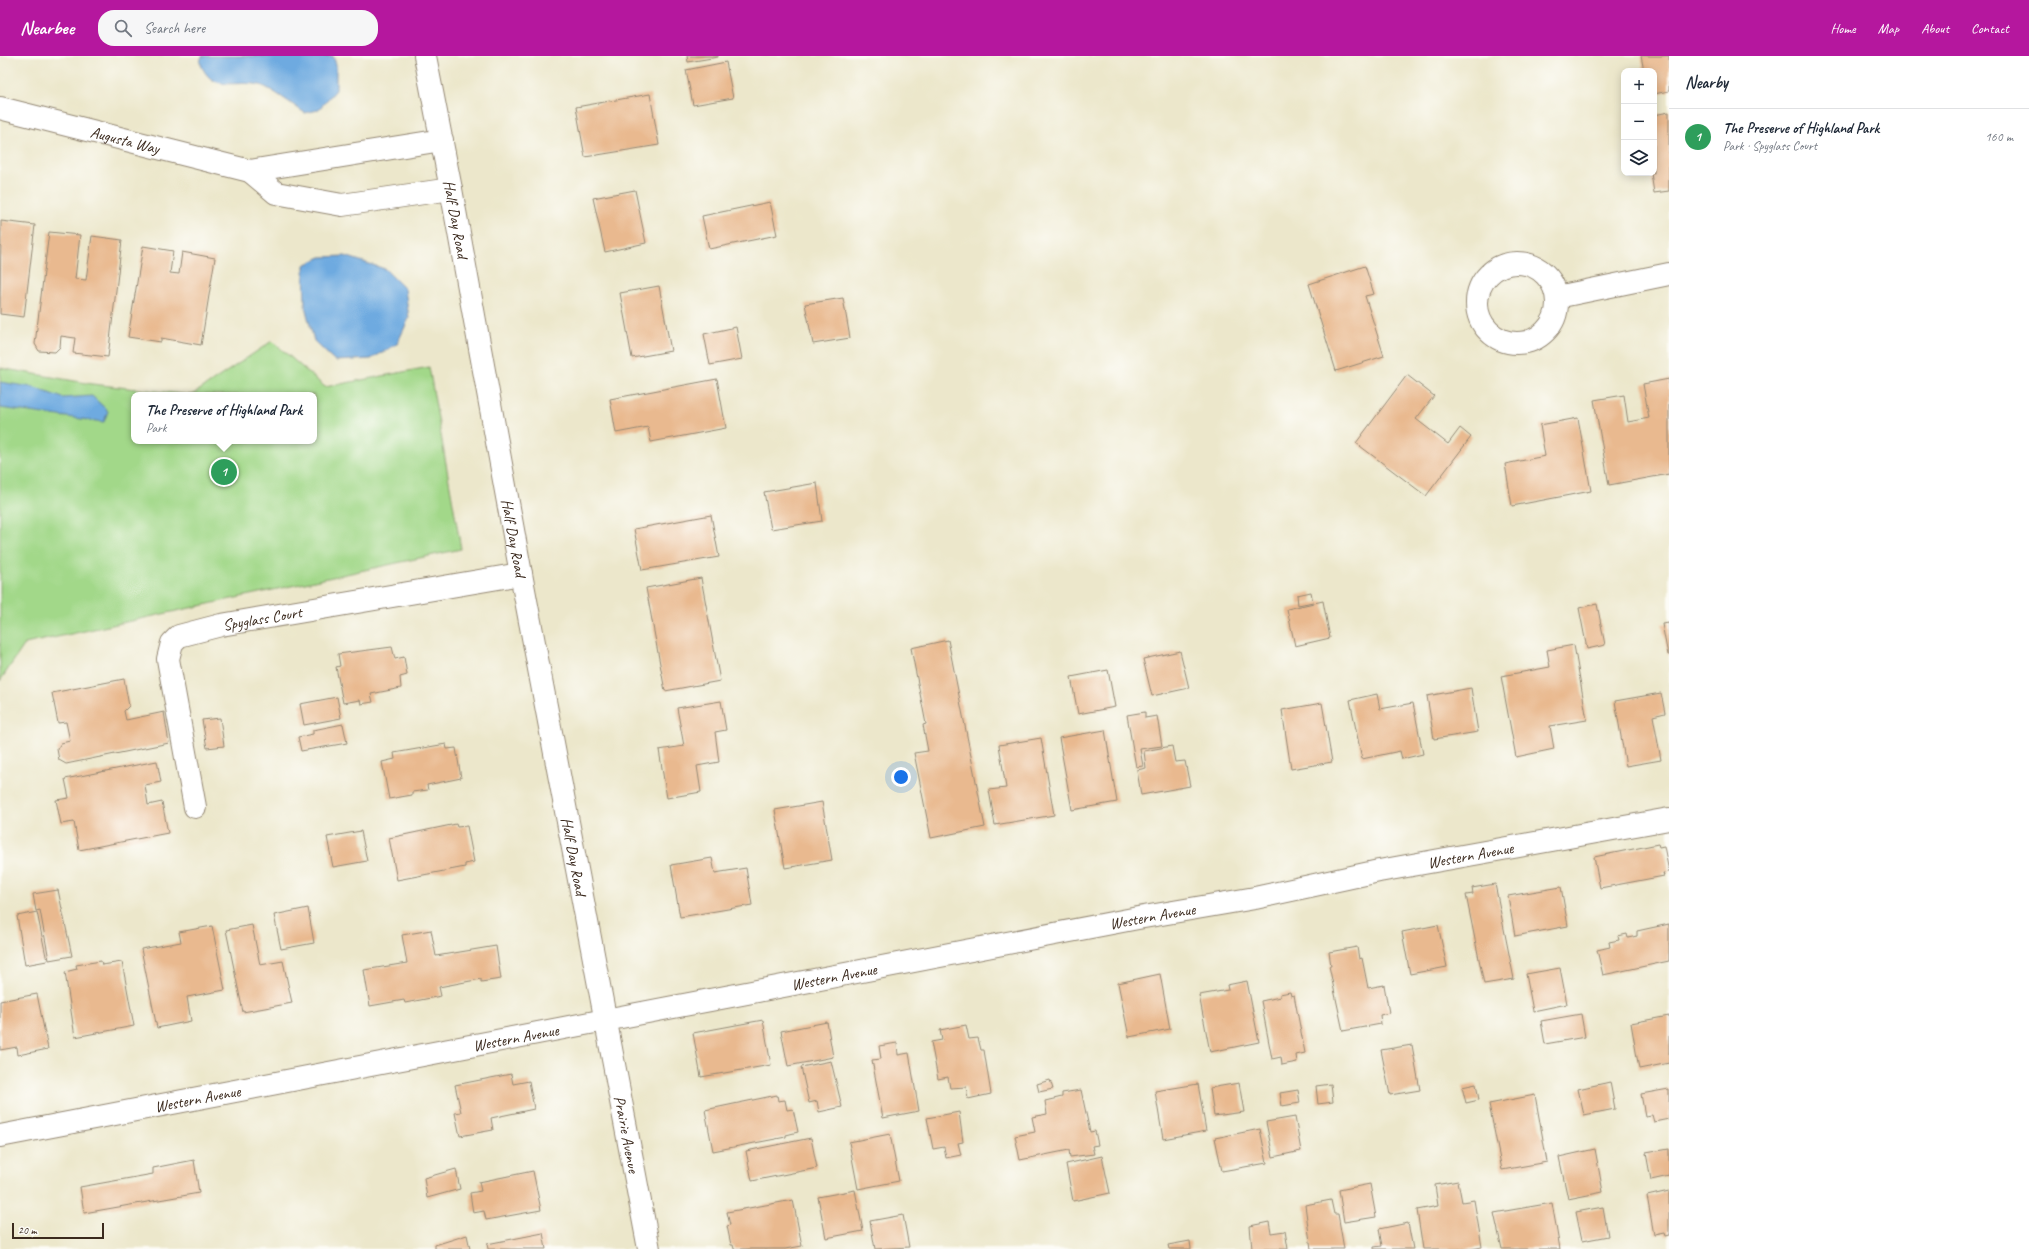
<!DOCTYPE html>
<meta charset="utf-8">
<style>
body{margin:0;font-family:Caveat,sans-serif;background:#f6f6f7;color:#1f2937}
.controls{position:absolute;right:12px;top:12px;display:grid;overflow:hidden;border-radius:8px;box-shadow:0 2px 10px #0003}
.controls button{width:36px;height:36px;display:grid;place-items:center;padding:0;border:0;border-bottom:1px solid #e0e1e3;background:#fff;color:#1f2937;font:20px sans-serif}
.scale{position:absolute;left:12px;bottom:10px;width:92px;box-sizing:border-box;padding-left:4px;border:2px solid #3b2a1e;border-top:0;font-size:11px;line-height:14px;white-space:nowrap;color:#3b2a1e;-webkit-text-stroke:3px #fdfcf7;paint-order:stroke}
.you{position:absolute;left:901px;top:721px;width:14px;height:14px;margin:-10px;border:3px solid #fff;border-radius:50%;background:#1a73e8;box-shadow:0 0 0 6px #1a73e833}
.badge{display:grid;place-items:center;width:26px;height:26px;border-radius:50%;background:#b5179e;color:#fff;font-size:13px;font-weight:700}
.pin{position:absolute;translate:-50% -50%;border:2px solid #fff;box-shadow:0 1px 4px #0006}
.popup{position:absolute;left:131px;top:336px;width:186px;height:52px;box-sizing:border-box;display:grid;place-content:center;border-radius:8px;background:#fff;filter:drop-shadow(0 1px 3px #0005);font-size:13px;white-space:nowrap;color:#747a83}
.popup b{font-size:15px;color:#1f2937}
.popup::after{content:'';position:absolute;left:50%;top:100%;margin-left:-8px;border:8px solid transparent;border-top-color:#fff}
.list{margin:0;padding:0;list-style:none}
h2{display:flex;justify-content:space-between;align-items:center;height:52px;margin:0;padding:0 16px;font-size:17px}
h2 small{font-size:13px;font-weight:400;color:#747a83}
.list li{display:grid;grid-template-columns:26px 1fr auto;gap:12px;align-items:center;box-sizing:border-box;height:56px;padding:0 16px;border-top:1px solid #e0e1e3}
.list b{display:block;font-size:15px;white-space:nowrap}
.list p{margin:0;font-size:13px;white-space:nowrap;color:#747a83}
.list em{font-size:13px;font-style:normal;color:#747a83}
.icon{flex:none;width:22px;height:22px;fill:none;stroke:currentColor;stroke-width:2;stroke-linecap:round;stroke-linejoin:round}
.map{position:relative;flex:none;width:1669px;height:1193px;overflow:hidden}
header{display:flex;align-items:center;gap:24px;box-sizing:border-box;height:56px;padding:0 20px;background:#b5179e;color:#fff}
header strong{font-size:19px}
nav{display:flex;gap:22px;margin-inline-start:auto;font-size:14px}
.search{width:280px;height:36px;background:#f6f6f7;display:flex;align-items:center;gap:10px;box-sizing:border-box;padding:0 14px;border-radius:16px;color:#747a83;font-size:15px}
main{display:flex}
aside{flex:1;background:#fff}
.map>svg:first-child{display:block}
</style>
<header>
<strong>Nearbee</strong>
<div class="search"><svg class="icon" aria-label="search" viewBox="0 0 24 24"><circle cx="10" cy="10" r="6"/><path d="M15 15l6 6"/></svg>Search here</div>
<nav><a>Home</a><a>Map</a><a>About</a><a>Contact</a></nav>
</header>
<main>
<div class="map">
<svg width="1669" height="1193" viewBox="0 0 1669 1193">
<rect width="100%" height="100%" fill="#fdfcf7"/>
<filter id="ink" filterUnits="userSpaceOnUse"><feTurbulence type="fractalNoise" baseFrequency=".025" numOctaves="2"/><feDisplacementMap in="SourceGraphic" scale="8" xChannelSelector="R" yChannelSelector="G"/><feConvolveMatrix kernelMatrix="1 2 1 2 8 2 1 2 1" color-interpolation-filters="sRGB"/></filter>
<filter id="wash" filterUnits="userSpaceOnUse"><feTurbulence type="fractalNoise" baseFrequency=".012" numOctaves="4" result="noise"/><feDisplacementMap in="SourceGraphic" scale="16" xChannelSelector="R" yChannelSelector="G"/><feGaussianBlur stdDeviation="0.9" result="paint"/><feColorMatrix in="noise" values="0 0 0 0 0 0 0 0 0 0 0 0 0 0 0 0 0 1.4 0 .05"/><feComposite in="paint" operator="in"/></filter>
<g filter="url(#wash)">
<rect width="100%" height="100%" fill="#ece7cb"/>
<path fill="#a2d889" stroke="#6e8154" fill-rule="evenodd" d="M272 285 325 331 429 311 461 493 25 588 0 625V312L92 328 192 339ZM134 339H314V385H134Z"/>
<path fill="#6eaae0" stroke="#546a7f" d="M202 0H333L336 8V34L318 54 305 57C294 50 271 32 260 29 234 23 212 39 200 6Z
M345 200 385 213 405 233 409 262 397 288 371 303 335 305 314 285 305 250 304 209 321 201Z
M0 326 32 331 63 342 92 340 108 355 104 366 0 352Z"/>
<g id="blocks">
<path fill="#e9b98f" d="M687 0H718V1L688 6Z
M1641 0H1669V35L1654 38V15H1644Z
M726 6 733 42 693 49 686 14Z
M650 38 659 89 585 101 576 51Z
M1669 56V135L1654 137 1651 117H1654V59Z
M635 134 646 187 605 196 593 142Z
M770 146 777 179 709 193 702 160Z
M1 165 35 169 24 261 0 258Z
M49 176 80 179 75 223 86 224 92 180 122 184 108 301 73 297 75 282 61 280 60 291 55 296 39 295 35 288Z
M143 190 173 195 170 217 179 218 182 196 215 202 201 289 161 282V286L128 281Z
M1365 210 1374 238 1365 240 1384 300 1336 315 1309 228Z
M659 230 671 295 632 302 620 237Z
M843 242 850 282 813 288 805 248Z
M736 271 742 303 710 309 704 278Z
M1407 319 1434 340 1416 363 1448 388 1460 372 1471 381 1426 440 1356 387Z
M717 323 726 372 651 386 648 371 616 377 610 343Z
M1669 323V418L1609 429 1594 344 1624 339 1628 366 1649 362 1643 328Z
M1578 362 1591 435 1512 450 1505 408 1545 400 1540 369Z
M817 427 822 465 771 473 764 436Z
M711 459 719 501 642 514 634 473Z
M701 522 720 625 665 635 646 532Z
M1311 536 1313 546 1298 549 1297 539Z
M1323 545 1330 582 1295 590 1287 553Z
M1597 548 1605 589 1587 593 1579 552Z
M1669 567V599H1668L1662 568Z
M948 584 985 771 931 782 914 697 928 695 923 669 926 668 911 592Z
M1574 589 1587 664 1550 670 1554 693 1516 701 1501 620 1550 611 1547 594Z
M392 591 395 603 404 601 407 619 400 621 401 632 371 638 373 646 361 648 360 644 343 647 336 611 340 610 338 598Z
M1180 595 1189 632 1152 640 1143 603Z
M1108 614 1115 651 1078 658 1071 621Z
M124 623 129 650 124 655 126 664 164 656 169 687 66 708 59 704 57 693 61 687 70 685 66 666 58 667 52 637Z
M1471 632 1478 676 1434 683 1427 640Z
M1661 637 1665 657 1653 660 1661 704 1626 710 1615 645Z
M1377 638 1380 653 1413 647 1423 698 1402 703 1400 695 1362 703 1350 644Z
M337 641 341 662 304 669 300 648Z
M721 645 726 674 715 676 719 706 697 710 701 736 667 742 659 694 684 690 677 652Z
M1322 647 1332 706 1291 713 1282 654Z
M1145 656V662L1157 660 1162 690 1140 693 1143 710 1136 711 1127 659Z
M220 662 224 690 207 692 202 664Z
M343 668 347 687 301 695 298 681 313 678V674Z
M1105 674 1117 746 1072 754 1059 682Z
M1041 682 1054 759 995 769 989 734 1006 732 999 689Z
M446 688 447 693 456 692 461 722 427 729 428 734 412 736V739L389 743 382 706 395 703 394 697Z
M1172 690 1175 706 1185 705 1190 730 1141 739 1137 714 1146 712 1144 695Z
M157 705 161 726 145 729 148 749 162 746 168 777 79 794 74 766 61 768 56 744 69 742 65 723Z
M822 746 832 804 785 812 775 754Z
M456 768 457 771 467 770 474 806 465 808V811L397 824 389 782Z
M361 775 367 805 333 811 327 781Z
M1658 788 1659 791 1664 790 1669 816 1663 817 1664 820 1600 832 1594 801Z
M712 802 715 817 746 812 752 849 680 861 671 809Z
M1495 828 1514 923 1484 928 1466 839 1473 838 1472 832Z
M1561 831 1568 870 1515 880 1508 840Z
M58 834 72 900 49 904 40 854 36 855 33 838Z
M308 852 314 887 281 893 274 859Z
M37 856 47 905 25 909 17 860Z
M1669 868V905L1603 919 1597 894 1610 891 1609 886 1619 884 1618 880 1627 878 1628 882 1637 880V875Z
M252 869 260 909 283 905 292 947 243 956 226 874Z
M1438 869 1447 911 1410 918 1402 876Z
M212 870 225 934 187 941 191 965 157 972 141 893 181 886 179 876Z
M431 874 436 900 496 890 501 923 481 926V923L439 931 441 940 405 947 404 944 370 950 364 914 407 907 402 879Z
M1357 891 1359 903 1362 902 1368 932 1384 929 1389 957 1380 959 1381 968 1343 975 1329 910H1331L1329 896Z
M101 905 102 909 122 906 134 970 75 981 65 916 77 913 76 909Z
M1560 912 1567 948 1533 955 1526 918Z
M1160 918 1170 973 1129 981 1118 927Z
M1247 925 1259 986 1210 996 1199 939 1228 934 1227 929Z
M1290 936 1291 940 1294 939 1305 997 1296 999 1297 1006 1282 1009 1281 1001 1272 1003 1261 945 1280 941V938Z
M37 938 48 993 18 999 17 991 0 994V945Z
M1581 958 1585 981 1545 988 1541 965Z
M1669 960V1007L1639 1013 1631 967Z
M763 964 771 1009 701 1021 693 977Z
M827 966 833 1001 788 1010 781 975Z
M966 969 969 983 978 982 981 994H984L991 1038 968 1043 966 1031 950 1032 948 1021 938 1023 931 986 942 984 940 974Z
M897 987 898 999 909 997 919 1055 883 1062 872 1004 881 1003 879 990Z
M1412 989 1420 1034 1390 1039 1381 994Z
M831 1005 842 1051 819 1056 817 1045 809 1047 801 1011Z
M511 1018 513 1028 529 1025 534 1053 491 1062 493 1074 460 1080 455 1057 461 1056 455 1029Z
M1050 1024 1053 1033 1039 1036 1037 1028Z
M1610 1026 1615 1053 1584 1059 1578 1033Z
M1239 1027 1244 1056 1214 1060 1210 1032Z
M1198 1028 1206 1075 1163 1083 1155 1035Z
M1331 1028 1333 1046 1318 1048 1316 1030Z
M1476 1028 1479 1044 1466 1047 1462 1031Z
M1669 1033V1063L1654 1066 1652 1059 1645 1060 1641 1038Z
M1081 1034 1090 1076 1095 1075 1098 1089 1092 1090 1094 1098 1070 1101 1069 1094 1020 1104 1015 1080 1035 1076 1032 1061 1047 1058 1045 1045 1062 1041V1037Z
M1298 1034 1300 1047 1282 1050 1280 1037Z
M777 1039 778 1045 785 1044 787 1054 793 1053 798 1076 786 1079V1081L713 1095 705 1054Z
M1535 1039 1547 1106 1502 1114 1489 1048Z
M959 1056 963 1086 958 1087 961 1099 946 1102 944 1091 933 1093 927 1062Z
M1295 1061 1301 1095 1273 1101 1266 1066Z
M1260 1073 1267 1107 1222 1115 1215 1082Z
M890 1078 899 1125 858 1133 849 1086Z
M811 1082 817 1112 752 1125 746 1095Z
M1595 1093 1603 1136 1568 1143 1559 1101Z
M1669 1093V1120L1651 1124 1646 1097Z
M1102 1100 1110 1137 1073 1145 1066 1108Z
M194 1104 199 1137 84 1157 80 1131 153 1118V1112Z
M456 1113 460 1133 427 1142 424 1122Z
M533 1115 541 1154 486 1164 484 1155 473 1157 470 1137 481 1135 479 1126Z
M1458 1125 1462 1146 1474 1144 1482 1191 1471 1193H1423L1417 1154 1438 1150 1435 1129Z
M1370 1128 1376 1161 1344 1166 1339 1134Z
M855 1134 863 1175 826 1182 818 1141Z
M1669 1135V1179L1665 1180 1664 1177 1654 1179 1647 1140Z
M793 1144 802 1190 785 1193H734L733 1189H731L727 1170 730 1169 727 1156Z
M1331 1144 1334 1158H1338L1344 1193H1311L1305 1149Z
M1552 1147 1560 1193H1502L1494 1157Z
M1603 1151 1608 1180 1582 1185 1576 1156Z
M903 1159 909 1191 875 1193 870 1165Z
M1269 1166 1271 1177 1285 1175 1288 1193H1252L1250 1170Z
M1408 1167 1413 1193H1374V1191L1382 1190 1379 1173Z
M543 1177 546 1193H488L487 1188Z
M467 1179 470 1193H435V1189Z
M1190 1185 1191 1193H1169L1168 1189Z"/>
</g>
</g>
<g filter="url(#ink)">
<use href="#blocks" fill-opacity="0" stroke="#948874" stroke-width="1"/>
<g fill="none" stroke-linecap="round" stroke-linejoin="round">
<defs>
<g id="minor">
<path id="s1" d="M0 52 250 115 442 84"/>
<path d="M250 115 276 137 342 149 451 133"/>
<circle cx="1517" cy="247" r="40"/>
<path d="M1557 241 1669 218"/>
<path id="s2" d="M195 751 168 603 172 587 179 580 221 569 521 518"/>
<path id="s3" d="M0 1080 1138 862 1255 842 1379 815 1669 763"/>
</g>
<g id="secondary">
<path id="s4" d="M425 0 451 133 521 518 649 1193"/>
</g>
</defs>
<use href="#minor" stroke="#948874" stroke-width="24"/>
<use href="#secondary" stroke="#948874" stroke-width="24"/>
<use href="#minor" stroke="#fff" stroke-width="22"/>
<use href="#secondary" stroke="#fff" stroke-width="22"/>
</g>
</g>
<g text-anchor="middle" stroke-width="4" stroke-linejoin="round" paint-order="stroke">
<g font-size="16" fill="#3b2a1e" stroke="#fdfcf7">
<text dy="6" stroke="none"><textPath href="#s1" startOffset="129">Augusta Way</textPath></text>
<text dy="6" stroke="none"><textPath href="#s4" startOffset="166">Half Day Road</textPath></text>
<text dy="6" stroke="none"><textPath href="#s4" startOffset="490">Half Day Road</textPath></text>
<text dy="6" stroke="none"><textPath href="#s2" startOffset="262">Spyglass Court</textPath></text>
<text dy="6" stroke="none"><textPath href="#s3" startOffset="1497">Western Avenue</textPath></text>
<text dy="6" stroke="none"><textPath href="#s4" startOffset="814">Half Day Road</textPath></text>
<text dy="6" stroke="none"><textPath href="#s3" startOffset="1173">Western Avenue</textPath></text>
<text dy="6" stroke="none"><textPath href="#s3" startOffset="849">Western Avenue</textPath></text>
<text dy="6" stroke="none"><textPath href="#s3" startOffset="525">Western Avenue</textPath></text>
<text dy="6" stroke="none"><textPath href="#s3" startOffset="201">Western Avenue</textPath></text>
<text dy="6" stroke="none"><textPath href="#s4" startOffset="1097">Prairie Avenue</textPath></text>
</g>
</g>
</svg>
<div class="controls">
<button>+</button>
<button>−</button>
<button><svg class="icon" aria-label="layers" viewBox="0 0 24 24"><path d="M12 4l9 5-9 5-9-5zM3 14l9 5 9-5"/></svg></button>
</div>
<div class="scale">20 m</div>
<div class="you"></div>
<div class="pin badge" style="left:224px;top:416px;background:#2e9e5b">1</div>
<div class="popup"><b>The Preserve of Highland Park</b>Park</div>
</div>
<aside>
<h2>Nearby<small></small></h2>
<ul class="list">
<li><span class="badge" style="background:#2e9e5b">1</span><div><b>The Preserve of Highland Park</b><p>Park · Spyglass Court</p></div><em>160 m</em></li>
</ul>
</aside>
</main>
